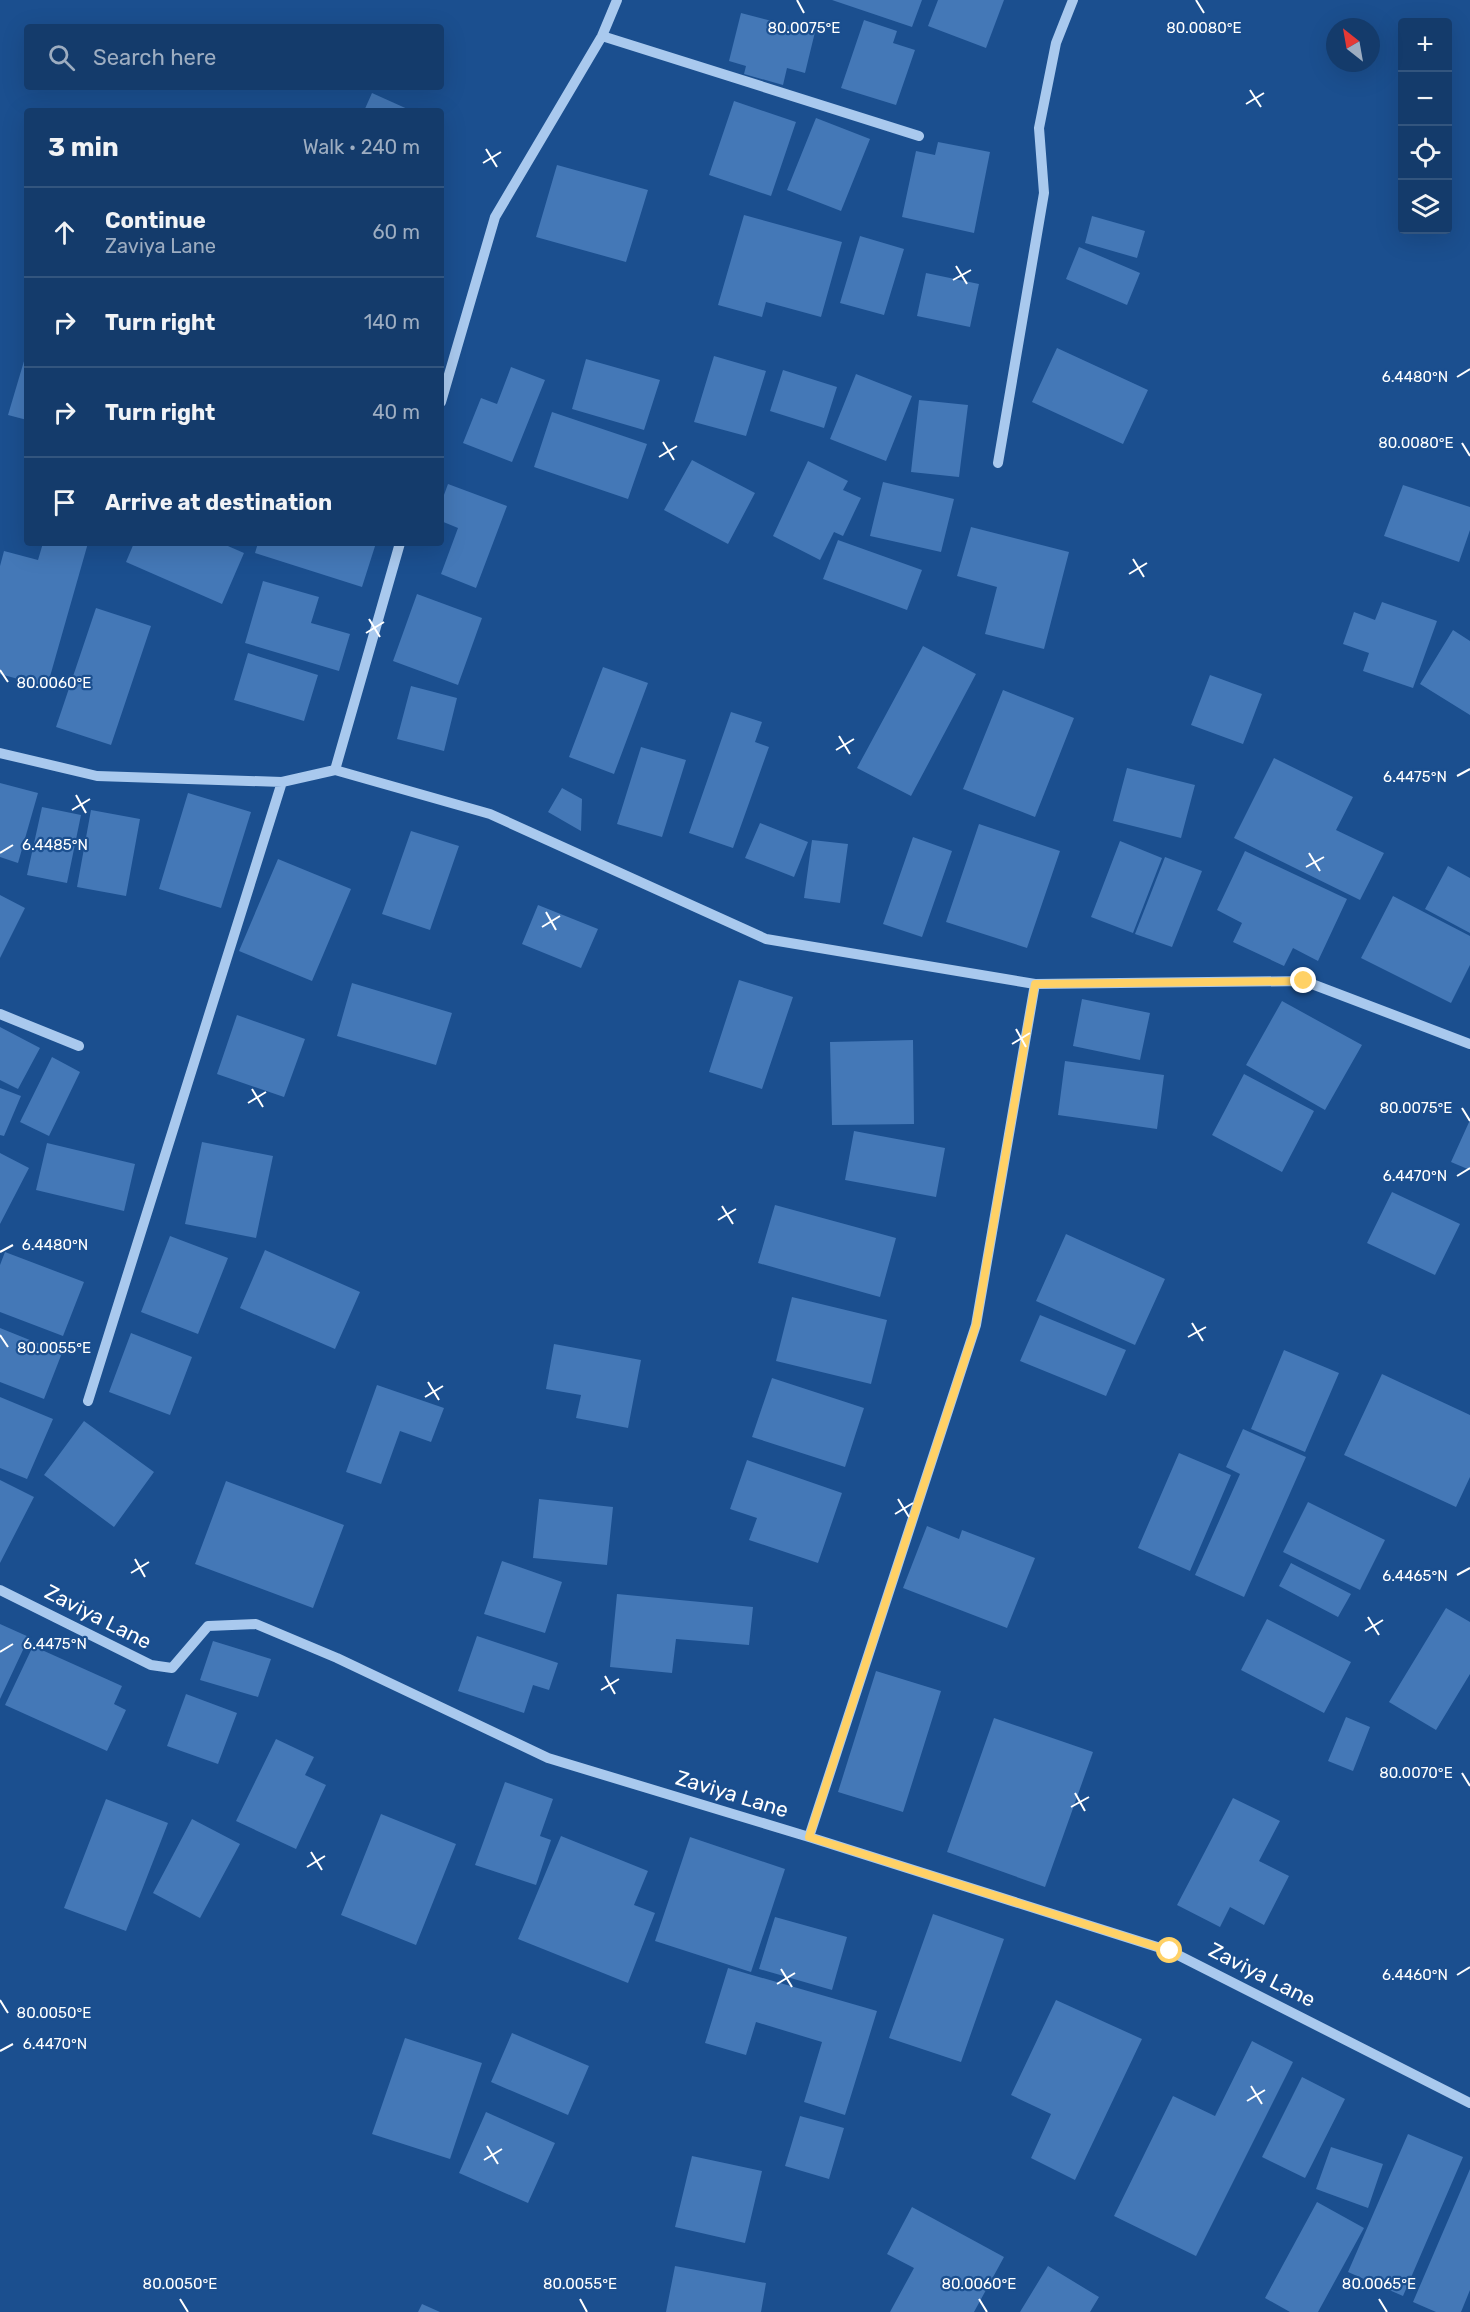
<!DOCTYPE html>
<meta charset="utf-8">
<style>
body{margin:0;font-family:Rubik,sans-serif;background:#1d4271;color:#f1f3f6}
.controls{position:absolute;right:18px;top:18px;display:grid;overflow:hidden;border-radius:6px;box-shadow:0 6px 24px #0002}
.controls button{width:54px;height:54px;display:grid;place-items:center;padding:0;border:0;border-bottom:2px solid #33557e;background:#143b6b;color:#f1f3f6;font:30px sans-serif}
.compass{position:absolute;left:1326px;top:18px;width:54px;height:54px;border-radius:50%;background:#143b6b;box-shadow:0 6px 24px #0002;rotate:329deg}
.stop{position:absolute;width:18px;height:18px;margin:-14px;border:4px solid #ffd166;border-radius:50%;background:#fff}
.stop.end{background:#ffd166;border-color:#fff;box-shadow:0 2px 6px #0008}
.list{margin:0;padding:0;list-style:none}
h2{display:flex;justify-content:space-between;align-items:center;height:78px;margin:0;padding:0 24px;font-size:26px}
h2 small{font-size:20px;font-weight:400;color:#9dadc1}
.list li{display:grid;grid-template-columns:39px 1fr auto;gap:18px;align-items:center;box-sizing:border-box;height:90px;padding:0 24px;border-top:2px solid #33557e}
.list b{display:block;font-size:22px;white-space:nowrap}
.list p{margin:0;font-size:20px;white-space:nowrap;color:#9dadc1}
.list em{font-size:20px;font-style:normal;color:#9dadc1}
.icon{flex:none;width:33px;height:33px;fill:none;stroke:currentColor;stroke-width:2;stroke-linecap:round;stroke-linejoin:round}
.map{position:relative;flex:none;width:1470px;height:2312px;overflow:hidden}
.search{position:absolute;background:#143b6b;box-shadow:0 6px 24px #0002;left:24px;top:24px;width:420px;height:66px;display:flex;align-items:center;gap:15px;box-sizing:border-box;padding:0 21px;border-radius:6px;color:#9dadc1;font-size:22px}
.panel{position:absolute;background:#143b6b;box-shadow:0 6px 24px #0002;left:24px;top:108px;width:420px;height:438px;border-radius:6px}
.map>svg:first-child{display:block}
</style>
<div class="map">
<svg width="1470" height="2312" viewBox="0 0 1470 2312">
<rect width="100%" height="100%" fill="#1b4f8f"/>
<path fill="#4478b7" d="M832 0H922L912 27Z
M938 0H1004L986 48 928 26Z
M741 13 815 32 805 73 787 68 783 85 744 74 746 66 729 61Z
M864 20 897 31 893 43 915 50 896 105 841 88Z
M372 93 412 111H364Z
M734 101 796 122 771 196 709 175Z
M816 118 870 139 841 211 787 190Z
M938 142 990 152 974 233 902 217 916 151 935 155Z
M557 165 648 190 626 262 536 237Z
M744 215 842 242 821 317 766 302 762 317 718 305Z
M1092 216 1145 231 1137 258 1085 243Z
M860 236 904 249 884 315 840 303Z
M1079 247 1140 273 1127 305 1066 279Z
M926 273 979 284 970 327 917 316Z
M1057 348 1148 390 1123 444 1032 402Z
M27 351V420L8 415Z
M714 356 766 371 746 436 694 422Z
M586 359 660 380 644 430 572 409Z
M511 367 545 380 512 462 463 443 481 398 497 404Z
M783 370 837 387 824 428 770 411Z
M856 374 912 396 886 461 830 439Z
M919 400 968 405 959 477 911 472Z
M552 412 647 444 628 499 534 467Z
M692 460 755 493 728 544 664 510Z
M808 461 848 481 843 490 861 498 843 536 834 532 820 560 773 536Z
M883 482 954 499 941 552 870 536Z
M448 484 507 506 476 588 441 574 458 528 441 521V503Z
M1403 485 1470 507V530L1459 562 1384 536Z
M971 527 1069 552 1044 649 985 634 997 587 957 576Z
M838 540 922 570 907 610 823 579Z
M43 543H88L47 687 0 674V566L4 551 38 560Z
M134 543H221L244 553 222 604 126 562Z
M258 543H376L362 587 255 553Z
M263 581 319 597 311 623 350 634 339 671 245 643Z
M417 594 482 618 458 685 393 661Z
M1382 602 1437 621 1413 688 1363 671 1369 653 1343 644 1354 612 1375 620Z
M96 608 151 626 111 745 56 727Z
M1453 630 1470 641V715L1420 684Z
M923 646 976 674 911 796 857 768Z
M248 653 318 675 304 721 234 700Z
M603 667 648 683 614 774 569 757Z
M1210 675 1262 694 1243 744 1191 725Z
M411 686 457 698 444 751 397 739Z
M1003 690 1074 718 1035 817 963 789Z
M731 712 762 722 755 742 769 747 733 848 689 833Z
M641 747 686 760 662 837 617 824Z
M1274 758 1353 797 1336 830 1384 853 1360 900 1234 838Z
M1127 768 1195 785 1181 838 1113 821Z
M0 783 38 793 18 863 0 857Z
M562 788 582 799 581 831 548 812Z
M188 793 251 812 221 908 159 889Z
M42 807 81 815 67 883 27 875Z
M91 810 140 819 126 896 77 887Z
M760 823 808 842 794 877 745 858Z
M979 824 1060 851 1027 948 946 922Z
M411 831 459 846 430 930 382 914Z
M913 837 952 851 922 937 883 924Z
M812 840 848 844 840 903 804 898Z
M1120 841 1162 858 1133 933 1091 917Z
M1245 851 1347 899 1318 961 1293 948 1284 966 1233 942 1242 923 1217 910Z
M1165 857 1202 871 1172 947 1135 934Z
M278 859 351 889 312 981 239 951Z
M1448 866 1470 878V933L1425 909Z
M0 895 25 908 0 958Z
M1393 896 1470 936V965L1451 1003 1361 958Z
M538 905 598 929 581 968 522 944Z
M739 980 793 997 762 1089 709 1072Z
M352 983 452 1013 436 1065 337 1036Z
M1082 999 1150 1013 1140 1060 1073 1046Z
M1282 1001 1362 1045 1325 1110 1246 1065Z
M237 1015 305 1039 284 1097 217 1074Z
M0 1027 40 1048 18 1089 0 1080Z
M913 1040 914 1124 832 1125 830 1042Z
M52 1057 80 1072 49 1136 20 1122Z
M1065 1061 1164 1075 1157 1129 1058 1115Z
M1244 1074 1314 1111 1282 1172 1212 1135Z
M0 1088 21 1096 4 1136 0 1135Z
M1470 1120V1170L1451 1162Z
M854 1131 945 1148 936 1197 845 1180Z
M202 1142 273 1156 256 1238 185 1224Z
M47 1143 135 1164 124 1211 36 1190Z
M0 1153 29 1168 0 1224Z
M1392 1192 1460 1224 1435 1275 1367 1243Z
M775 1205 896 1238 880 1297 758 1263Z
M1066 1234 1165 1279 1135 1345 1036 1301Z
M170 1236 228 1258 198 1334 141 1312Z
M265 1250 360 1292 335 1349 240 1308Z
M5 1252 84 1282 63 1336 0 1312V1265Z
M792 1297 887 1320 871 1384 776 1361Z
M1040 1315 1126 1350 1106 1396 1020 1361Z
M0 1328 62 1353 44 1399 0 1382Z
M131 1333 192 1357 170 1415 109 1392Z
M554 1344 641 1360 628 1428 576 1418 581 1395 546 1389Z
M1284 1350 1339 1373 1305 1452 1251 1429Z
M1382 1374 1470 1415V1477L1456 1507 1344 1455Z
M772 1378 864 1408 845 1467 752 1437Z
M377 1385 444 1408 431 1442 400 1431 381 1484 346 1472Z
M0 1397 53 1419 27 1479 0 1468Z
M84 1421 154 1472 114 1527 44 1475Z
M1243 1429 1306 1457 1244 1597 1195 1575 1240 1474 1226 1467Z
M1179 1453 1231 1475 1190 1571 1138 1548Z
M747 1460 842 1493 818 1563 749 1540 757 1518 730 1509Z
M0 1480 34 1497 0 1563Z
M226 1481 344 1525 313 1608 195 1564Z
M539 1499 613 1507 607 1565 533 1558Z
M1308 1502 1385 1540 1360 1590 1283 1552Z
M927 1526 959 1539 962 1530 1035 1558 1007 1628 903 1588Z
M502 1561 562 1582 545 1633 484 1614Z
M1291 1563 1351 1594 1338 1617 1279 1586Z
M617 1594 753 1607 749 1645 676 1639 672 1673 610 1667Z
M1446 1608 1470 1622V1674L1436 1730 1389 1702Z
M1267 1619 1351 1662 1324 1713 1241 1670Z
M0 1624 29 1637 0 1699Z
M477 1636 558 1663 549 1690 533 1685 524 1713 458 1691Z
M213 1641 271 1659 258 1697 200 1680Z
M33 1646 122 1686 114 1704 126 1710 107 1751 5 1705Z
M876 1671 941 1691 903 1812 838 1792Z
M186 1694 237 1713 218 1764 167 1746Z
M1346 1717 1370 1727 1353 1771 1328 1761Z
M994 1718 1093 1752 1045 1887 947 1852Z
M276 1739 314 1757 305 1775 326 1785 296 1849 236 1821Z
M505 1782 553 1799 540 1836 551 1840 536 1885 475 1865Z
M1233 1798 1280 1821 1259 1861 1289 1876 1264 1925 1230 1907 1220 1927 1177 1905Z
M106 1799 168 1823 126 1931 64 1908Z
M381 1814 456 1844 416 1945 341 1915Z
M192 1819 240 1844 200 1918 153 1893Z
M561 1836 648 1871 634 1905 655 1913 628 1983 518 1939Z
M690 1837 785 1869 751 1972 655 1941Z
M933 1914 1004 1939 961 2062 889 2038Z
M775 1917 847 1937 832 1990 759 1969Z
M728 1968 877 2011 845 2115 804 2102 822 2042 756 2022 746 2055 705 2043Z
M1056 2000 1142 2039 1075 2180 1031 2158 1051 2114 1011 2095Z
M512 2033 589 2066 568 2115 491 2082Z
M405 2038 482 2063 450 2159 372 2134Z
M1252 2041 1293 2062 1196 2256 1114 2216 1173 2096 1215 2116Z
M1302 2077 1345 2099 1305 2178 1262 2157Z
M486 2112 555 2143 528 2203 459 2173Z
M800 2116 844 2128 829 2179 785 2166Z
M1408 2134 1463 2157 1403 2296 1348 2272Z
M1331 2147 1383 2164 1368 2208 1316 2189Z
M692 2156 762 2171 745 2243 675 2227Z
M1470 2169V2290L1461 2312H1436L1413 2302Z
M1317 2202 1364 2228 1318 2312H1290L1265 2298Z
M912 2207 1004 2257 974 2312H890L914 2268 887 2254Z
M675 2266 766 2283 761 2312H666Z
M1048 2266 1099 2297 1090 2312H1020Z
M422 2304 440 2312H418Z"/>
<g fill="none" stroke-linecap="round" stroke-linejoin="round">
<path stroke="#a9c9ee" stroke-width="10" d="M602 36 919 136
M441 402 495 217 602 36 617 0
M998 463 1044 193 1039 128 1056 43 1073 0
M0 753 97 776 282 782 335 770 490 814 766 939 1035 984 1304 981 1470 1044
M335 770 400 543
M0 1014 79 1046
M88 1401 282 782
M0 1590 151 1665 172 1668 208 1626 256 1624 337 1658 548 1758 809 1837 1170 1951 1470 2103
M809 1837 976 1325 1035 984"/>
</g>
<g fill="none" stroke-linecap="round" stroke-linejoin="round">
<path stroke="#ffd166" stroke-width="8" d="M1170 1951 809 1837 976 1325 1035 984 1304 981"/>
</g>
<path fill="none" stroke="#fff" stroke-width="2" d="M797 0 804 13M1196 0 1204 13M1250 90 1261 107M1246 104 1264 93M486 149 497 167M483 163 501 152M956 266 967 284M953 280 971 270M1457 377 1470 369M663 442 674 460M1462 443 1470 456M659 457 677 446M1133 559 1144 577M1129 574 1147 563M369 619 380 637M366 633 384 622M0 670 8 682M839 736 850 754M836 750 854 739M1457 776 1470 769M76 795 86 813M72 810 90 799M0 853 13 845M1309 853 1320 871M1306 867 1324 857M546 912 556 930M542 927 560 916M1016 1029 1026 1047M1012 1044 1030 1033M252 1089 263 1107M248 1103 266 1092M1462 1108 1470 1121M1457 1176 1470 1168M722 1206 733 1224M718 1220 736 1209M0 1252 13 1245M1192 1323 1203 1341M0 1335 8 1347M1188 1337 1206 1327M428 1382 439 1400M425 1397 443 1386M898 1499 909 1517M895 1514 913 1503M135 1559 145 1577M131 1573 149 1562M1457 1575 1470 1568M1368 1617 1379 1635M1365 1631 1383 1620M0 1652 13 1644M605 1676 615 1694M601 1690 619 1679M1462 1773 1470 1786M1075 1793 1085 1811M1071 1807 1089 1797M311 1852 322 1870M307 1867 325 1856M781 1969 792 1987M1457 1975 1470 1967M777 1984 795 1973M0 2000 8 2013M0 2051 13 2044M1251 2086 1262 2104M1247 2101 1265 2090M487 2146 498 2164M484 2160 502 2149M180 2299 188 2312M580 2299 587 2312M979 2299 987 2312M1379 2299 1387 2312"/>
<g text-anchor="middle" stroke-width="4.5" stroke-linejoin="round" paint-order="stroke">
<g font-size="21" fill="#fff" stroke="#1b4f8f">
<text transform="translate(98 1617) rotate(27)" y="7">Zaviya Lane</text>
<text transform="translate(732 1794) rotate(17)" y="7">Zaviya Lane</text>
<text transform="translate(1262 1975) rotate(27)" y="7">Zaviya Lane</text>
</g>
</g>
<g font-size="15" text-anchor="middle" fill="#fff" stroke="#1b4f8f" stroke-width="4.5" stroke-linejoin="round" paint-order="stroke">
<text x="1204" y="33">80.0080°E</text>
<text x="804" y="33">80.0075°E</text>
<text x="1415" y="382">6.4480°N</text>
<text x="1416" y="448">80.0080°E</text>
<text x="54" y="688">80.0060°E</text>
<text x="1415" y="782">6.4475°N</text>
<text x="55" y="850">6.4485°N</text>
<text x="1416" y="1113">80.0075°E</text>
<text x="1415" y="1181">6.4470°N</text>
<text x="55" y="1250">6.4480°N</text>
<text x="54" y="1353">80.0055°E</text>
<text x="1415" y="1581">6.4465°N</text>
<text x="55" y="1649">6.4475°N</text>
<text x="1416" y="1778">80.0070°E</text>
<text x="1415" y="1980">6.4460°N</text>
<text x="54" y="2018">80.0050°E</text>
<text x="55" y="2049">6.4470°N</text>
<text x="180" y="2289">80.0050°E</text>
<text x="580" y="2289">80.0055°E</text>
<text x="979" y="2289">80.0060°E</text>
<text x="1379" y="2289">80.0065°E</text>
</g>
</svg>
<div class="controls">
<button>+</button>
<button>−</button>
<button><svg class="icon" aria-label="locate" viewBox="0 0 24 24"><circle cx="12" cy="12" r="6"/><path d="M12 2v4M12 18v4M2 12h4M18 12h4"/></svg></button>
<button><svg class="icon" aria-label="layers" viewBox="0 0 24 24"><path d="M12 4l9 5-9 5-9-5zM3 14l9 5 9-5"/></svg></button>
</div>
<svg class="compass" viewBox="-18 -18 36 36"><path d="M0-13l5 13h-10z" fill="#e53935"/><path d="M0 13l5-13h-10z" fill="#9dadc1"/></svg>
<div class="stop" style="left:1170px;top:1951px"></div>
<div class="stop end" style="left:1304px;top:981px"></div>
<div class="search"><svg class="icon" aria-label="search" viewBox="0 0 24 24"><circle cx="10" cy="10" r="6"/><path d="M15 15l6 6"/></svg>Search here</div>
<section class="panel">
<h2>3 min<small>Walk · 240 m</small></h2>
<ul class="list">
<li><svg class="icon" aria-label="ahead" viewBox="0 0 24 24"><path d="M12 20V5M6 11l6-6 6 6"/></svg><div><b>Continue</b><p>Zaviya Lane</p></div><em>60 m</em></li>
<li><svg class="icon" aria-label="right" viewBox="0 0 24 24"><path d="M7 20v-9h11M14 6l5 5-5 5"/></svg><div><b>Turn right</b></div><em>140 m</em></li>
<li><svg class="icon" aria-label="right" viewBox="0 0 24 24"><path d="M7 20v-9h11M14 6l5 5-5 5"/></svg><div><b>Turn right</b></div><em>40 m</em></li>
<li><svg class="icon" aria-label="arrive" viewBox="0 0 24 24"><path d="M6 21V4h12l-3 4 3 4H6"/></svg><div><b>Arrive at destination</b></div></li>
</ul>
</section>
</div>
